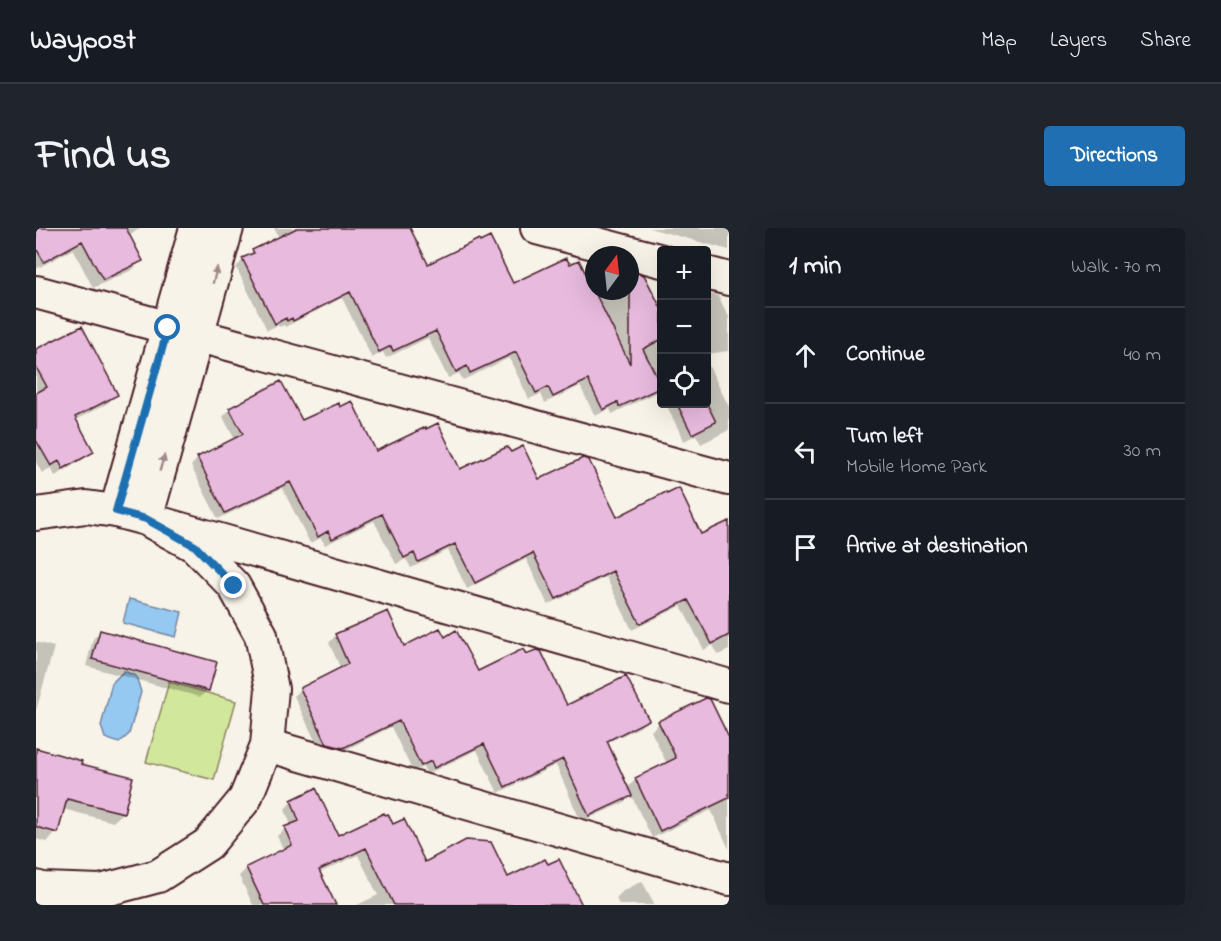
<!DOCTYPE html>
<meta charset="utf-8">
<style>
body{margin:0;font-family:"Indie Flower",sans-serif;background:#20242c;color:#f1f3f6}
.controls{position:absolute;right:18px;top:18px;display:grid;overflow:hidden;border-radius:6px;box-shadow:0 6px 24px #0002}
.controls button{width:54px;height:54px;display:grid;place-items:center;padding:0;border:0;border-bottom:2px solid #363941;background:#171b24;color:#f1f3f6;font:30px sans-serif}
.compass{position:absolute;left:549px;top:18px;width:54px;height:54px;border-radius:50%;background:#171b24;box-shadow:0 6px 24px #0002;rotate:15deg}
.stop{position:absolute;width:18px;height:18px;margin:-14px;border:4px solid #1f6fb2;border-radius:50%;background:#fff}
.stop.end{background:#1f6fb2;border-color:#fff;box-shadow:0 2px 6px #0008}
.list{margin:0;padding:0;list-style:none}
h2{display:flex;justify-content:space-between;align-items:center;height:78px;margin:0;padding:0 24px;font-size:26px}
h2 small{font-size:20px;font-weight:400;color:#9ea1a6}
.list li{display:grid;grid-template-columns:39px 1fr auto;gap:18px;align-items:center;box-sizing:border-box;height:96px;padding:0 24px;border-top:2px solid #363941}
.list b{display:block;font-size:22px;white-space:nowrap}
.list p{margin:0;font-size:20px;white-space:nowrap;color:#9ea1a6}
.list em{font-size:20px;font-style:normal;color:#9ea1a6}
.icon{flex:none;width:33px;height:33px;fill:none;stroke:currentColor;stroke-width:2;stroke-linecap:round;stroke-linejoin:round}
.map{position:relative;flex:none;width:693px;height:677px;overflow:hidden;border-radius:6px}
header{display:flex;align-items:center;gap:36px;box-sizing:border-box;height:84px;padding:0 30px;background:#171b24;border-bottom:2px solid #363941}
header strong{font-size:28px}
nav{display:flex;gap:33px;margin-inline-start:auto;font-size:21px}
.intro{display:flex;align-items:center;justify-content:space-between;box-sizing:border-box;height:144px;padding:0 36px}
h1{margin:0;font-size:42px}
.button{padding:15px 27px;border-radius:6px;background:#1f6fb2;color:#fff;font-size:21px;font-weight:700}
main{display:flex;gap:36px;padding:0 36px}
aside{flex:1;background:#171b24;border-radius:6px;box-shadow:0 6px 24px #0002}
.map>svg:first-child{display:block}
</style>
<header>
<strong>Waypost</strong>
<nav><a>Map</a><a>Layers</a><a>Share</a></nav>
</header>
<div class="intro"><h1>Find us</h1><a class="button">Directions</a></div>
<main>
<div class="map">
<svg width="693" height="677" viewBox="0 0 693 677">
<rect width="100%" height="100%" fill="#f7f3e8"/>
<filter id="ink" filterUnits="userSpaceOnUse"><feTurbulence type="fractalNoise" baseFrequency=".0167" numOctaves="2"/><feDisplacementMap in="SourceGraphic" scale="12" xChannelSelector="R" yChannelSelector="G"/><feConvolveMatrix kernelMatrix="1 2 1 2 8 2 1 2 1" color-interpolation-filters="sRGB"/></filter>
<g filter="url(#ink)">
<path fill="#d1e79c" stroke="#8e8364" stroke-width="1.5" d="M133 454 200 473 178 552 110 534Z"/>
<path fill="#95c9f2" stroke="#7785a2" stroke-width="1.5" d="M93 371 146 384 140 409 87 395Z
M88 443 100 448 105 464 93 506 83 515 69 510 65 498 76 455Z"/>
<path fill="#0003" d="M0 0H106L92 7 105 33 96 42 57 60 37 21 0 41Z
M238 0H372L391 38 476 57 559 69 572 63H594V52L622 78 626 76V167L623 163 576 186 574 181 559 188 544 158 509 175 505 166 493 171 473 130 427 152 423 145 412 150 392 110 350 130 347 124 336 130 306 70 249 99 248 97 243 99 242 97 231 102 200 39 217 23 243 10Z
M613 0H693V22Z
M670 65 682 68 693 89V123L670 126Z
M0 123 80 167 72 175 39 192 56 223 48 231 19 248 15 240 6 245 0 234Z
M670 132 693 179V202L665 216 660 207 648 213 630 176H670Z
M194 181 265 194 340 225 423 242 502 253 580 291 664 308 693 294V422L682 427 677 417 668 422 645 378 596 402 570 349 512 377 490 331 431 361 412 322 375 340 370 331 360 336 338 293 289 317 285 310 274 315 246 260 182 291 155 238 162 230 199 212 187 189Z
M64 404 172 462 164 469 50 438 57 411Z
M300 407 368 420 408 411 441 445 530 479 611 492 604 499 570 515 591 560 600 551 631 536 615 503 623 495 693 514V621L675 582 616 610 595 567 587 575 545 594 520 537 462 565 441 522 391 546 387 539 377 544 355 499 299 527 284 523 258 468 265 461 305 441 293 415Z
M0 414 18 419 0 483Z
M0 522 44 537 95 550 87 585 77 594 27 581 20 604 11 614 0 611Z
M256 573 301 609 356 598 389 636 471 651 522 633 545 677H321L342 667 322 627 283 645 298 677H217L203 648 211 640 248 623 241 608 249 601 255 598 249 581Z
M606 653 619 677H583L580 670 587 663Z"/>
<path fill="#e7bade" stroke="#4a1f2b" stroke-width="1.5" d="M0 0H90L107 33 67 52 46 13 8 34 0 20Z
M261 0H374L392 36 443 11 444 14 454 9 477 55 530 30 534 36 543 32 594 136V43L608 47 626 82V111L607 121 626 159 583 179 582 174 567 182 552 152 517 169 512 159 500 165 480 124 434 145 431 138 420 144 400 103 357 123 355 118 343 124 314 64 257 93 256 90 251 93 250 90 239 96 206 30 218 25 216 22Z
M46 98 82 167 39 189 58 224 27 241 23 233 15 238 0 212V165L11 159 0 139V121Z
M245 153 266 192 303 175 304 179 316 173 340 223 390 199V201L402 195 424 241 471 219 475 224 487 218 503 251 547 230 553 232 581 289 630 264 631 266 643 260 665 306 693 293V407L676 416 652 372 604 396 577 343 520 371 497 325 439 355 419 316 382 334 378 325 368 330 346 286 296 311 292 303 282 309 254 254 189 285 161 229 207 206 193 180Z
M641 176H671L680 194 656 206Z
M352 383 368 418 404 400 409 409 420 402 442 443 487 421 490 426 500 422 505 423 531 477 590 448 613 492 571 513 596 568 553 588 527 531 469 559 448 516 398 540 395 533 385 538 363 493 307 520 291 516 264 460 312 436 299 406Z
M64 402 181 434 173 463 56 431Z
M670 470 674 471 693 510V570L624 603 599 550 640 530 622 493Z
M0 520 46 533 45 536 97 549 88 585 31 571 22 605 0 599Z
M280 560 302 607 348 585 349 587 352 586 357 596 368 591 389 634 430 612 455 614 472 649 509 631 512 636 523 631 546 677H358L330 620 283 642 300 677H228L210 639 256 617 248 599 263 593 255 572Z"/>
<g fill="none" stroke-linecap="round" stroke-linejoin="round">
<defs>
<path id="street" d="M191 0 110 291 693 458
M501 0 626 33
M670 45 693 51
M0 64 693 251
M80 283 160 0
M0 286 50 279 80 283 110 291 159 318 198 358 225 407 236 461 231 517 209 571 172 616 122 648 65 663 6 661 0 659
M231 517 693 651"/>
</defs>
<use href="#street" stroke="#4a1f2b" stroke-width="36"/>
<use href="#street" stroke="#f7f3e8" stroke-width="32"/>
</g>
<defs><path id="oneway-solid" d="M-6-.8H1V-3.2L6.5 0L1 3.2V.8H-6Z" transform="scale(1.5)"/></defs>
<g fill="#a0898a">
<use href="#oneway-solid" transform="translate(179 47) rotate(-75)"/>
<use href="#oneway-solid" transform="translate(126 235) rotate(-74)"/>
</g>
</g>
<g fill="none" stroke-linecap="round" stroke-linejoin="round" filter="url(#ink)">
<path stroke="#1f6fb2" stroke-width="8" d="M132 100 80 283 110 291 159 318 198 358"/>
</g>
</svg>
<div class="controls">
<button>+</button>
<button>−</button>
<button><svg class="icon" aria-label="locate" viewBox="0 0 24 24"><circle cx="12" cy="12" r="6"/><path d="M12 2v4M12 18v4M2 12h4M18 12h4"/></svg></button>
</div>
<svg class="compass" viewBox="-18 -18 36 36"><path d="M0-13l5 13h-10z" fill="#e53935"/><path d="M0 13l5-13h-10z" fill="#9ea1a6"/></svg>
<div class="stop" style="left:132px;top:100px"></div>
<div class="stop end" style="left:198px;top:358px"></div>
</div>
<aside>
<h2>1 min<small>Walk · 70 m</small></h2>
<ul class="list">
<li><svg class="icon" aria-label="ahead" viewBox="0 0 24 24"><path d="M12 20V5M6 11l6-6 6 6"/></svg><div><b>Continue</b></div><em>40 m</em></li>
<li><svg class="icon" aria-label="left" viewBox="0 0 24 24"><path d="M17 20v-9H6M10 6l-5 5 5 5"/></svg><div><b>Turn left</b><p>Mobile Home Park</p></div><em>30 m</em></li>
<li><svg class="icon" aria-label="arrive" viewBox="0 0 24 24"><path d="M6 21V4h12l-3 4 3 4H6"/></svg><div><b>Arrive at destination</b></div></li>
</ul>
</aside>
</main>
